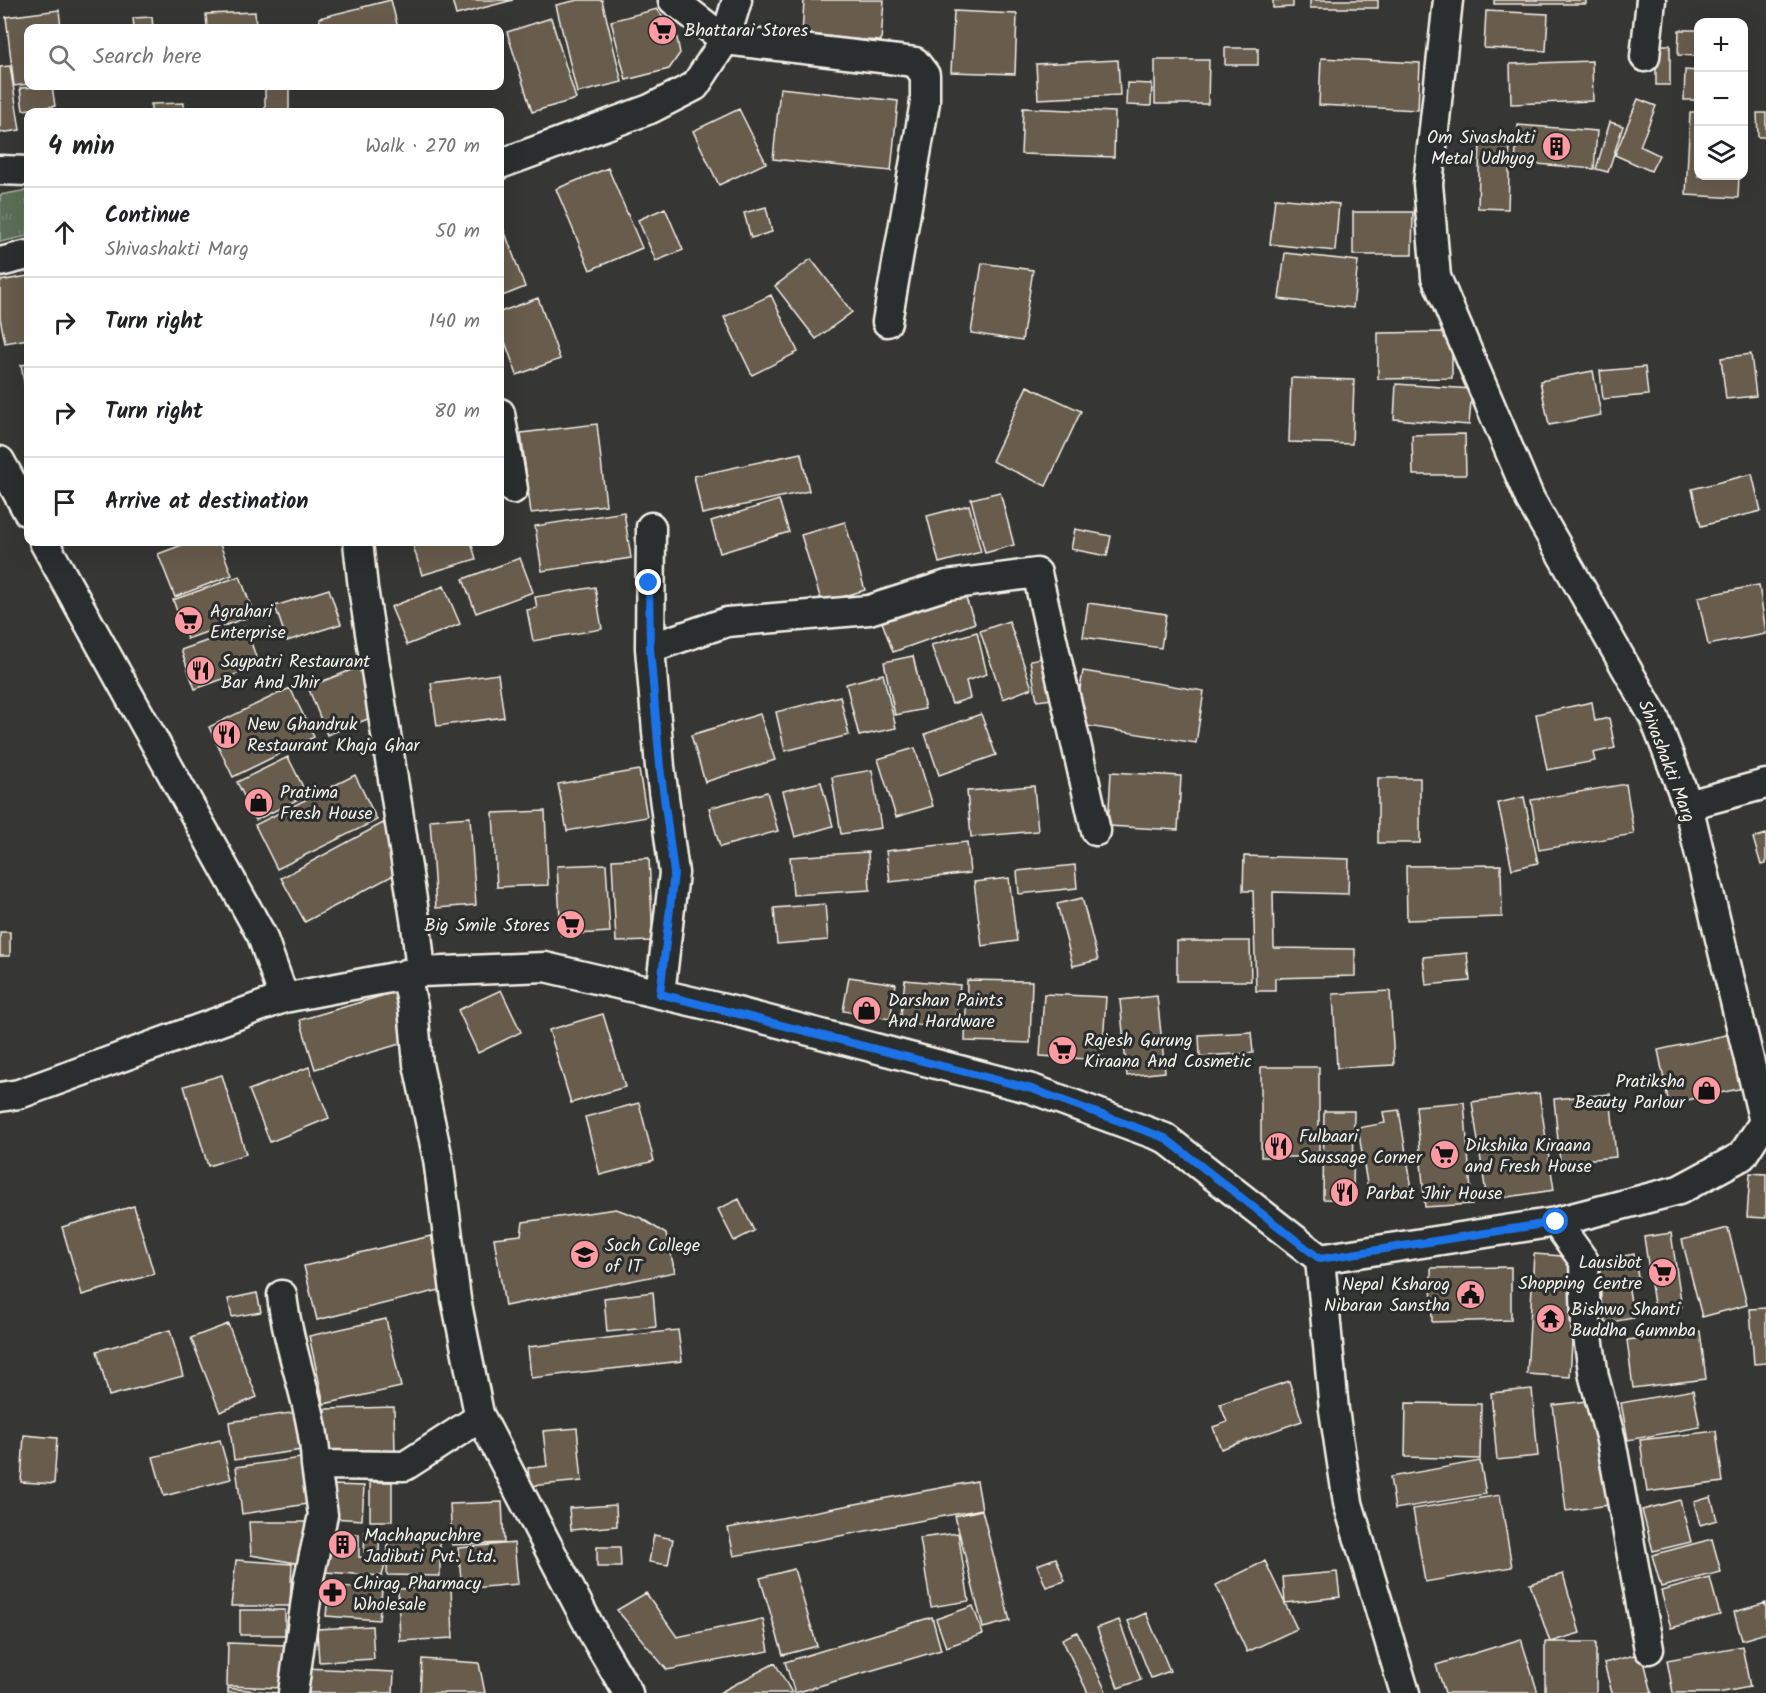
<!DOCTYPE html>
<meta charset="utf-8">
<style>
body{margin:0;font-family:Kalam,sans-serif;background:#f6f6f6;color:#202124}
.controls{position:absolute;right:18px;top:18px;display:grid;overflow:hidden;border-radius:12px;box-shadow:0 6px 24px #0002}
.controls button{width:54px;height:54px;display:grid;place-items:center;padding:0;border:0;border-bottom:2px solid #e0e0e0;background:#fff;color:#202124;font:30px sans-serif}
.stop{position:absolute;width:18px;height:18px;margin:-14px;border:4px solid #1a73e8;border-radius:50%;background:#fff}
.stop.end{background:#1a73e8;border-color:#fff;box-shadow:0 2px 6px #0008}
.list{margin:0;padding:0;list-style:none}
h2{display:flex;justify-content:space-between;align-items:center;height:78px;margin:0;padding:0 24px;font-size:26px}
h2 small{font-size:20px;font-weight:400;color:#757577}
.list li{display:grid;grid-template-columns:39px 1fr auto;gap:18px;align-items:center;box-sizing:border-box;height:90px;padding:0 24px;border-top:2px solid #e0e0e0}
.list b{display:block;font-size:22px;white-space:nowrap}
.list p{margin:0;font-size:20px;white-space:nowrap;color:#757577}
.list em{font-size:20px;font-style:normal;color:#757577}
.icon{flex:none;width:33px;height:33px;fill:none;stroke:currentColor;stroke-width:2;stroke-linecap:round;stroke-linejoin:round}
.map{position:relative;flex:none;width:1766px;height:1693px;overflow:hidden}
.search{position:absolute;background:#fff;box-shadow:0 6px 24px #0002;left:24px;top:24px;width:480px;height:66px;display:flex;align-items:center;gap:15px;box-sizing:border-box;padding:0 21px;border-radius:12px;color:#757577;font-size:22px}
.panel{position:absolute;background:#fff;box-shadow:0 6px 24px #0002;left:24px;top:108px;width:480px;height:438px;border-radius:12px}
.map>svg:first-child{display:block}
</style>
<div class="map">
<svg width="1766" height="1693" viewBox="0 0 1766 1693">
<defs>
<pattern id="park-tufts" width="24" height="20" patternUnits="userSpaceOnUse" patternTransform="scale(1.5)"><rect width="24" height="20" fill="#5b6e58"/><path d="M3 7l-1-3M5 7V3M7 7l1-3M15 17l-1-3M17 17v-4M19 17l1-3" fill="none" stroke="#738370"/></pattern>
</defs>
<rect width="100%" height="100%" fill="#363634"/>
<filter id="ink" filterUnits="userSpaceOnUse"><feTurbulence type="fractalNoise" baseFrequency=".0167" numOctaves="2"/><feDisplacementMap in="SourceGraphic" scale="12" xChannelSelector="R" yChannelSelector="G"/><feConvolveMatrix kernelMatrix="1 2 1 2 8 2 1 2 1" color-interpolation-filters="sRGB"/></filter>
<g filter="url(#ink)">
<path fill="url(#park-tufts)" stroke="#a8b0a0" stroke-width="1.5" d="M28 190V236L0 242V195Z"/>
<path fill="#675c4e" stroke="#f4f1e8" stroke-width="1.5" d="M391 0 398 28H322L319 18Z
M452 0H513L456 15Z
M578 0H602L622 82 577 93 556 5Z
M804 0H884L881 41 802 36Z
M1273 0H1293V7L1273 8Z
M1310 0H1378V8H1310Z
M1494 0H1586V4H1494Z
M657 9 676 33 680 53 669 69 626 80 611 21Z
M59 10 61 28H28V84L14 86 6 17Z
M954 11 1017 14 1015 74 951 72Z
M1486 11 1548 14 1546 51 1484 48Z
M255 12 256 28H207L206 14Z
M152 17 153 28H134L133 18Z
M551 18 576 99 532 112 507 32Z
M1679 30H1698V56L1678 55Z
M1656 45H1670V85H1656Z
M1225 48H1258V65H1225Z
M1321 58 1420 63 1418 110 1319 105Z
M1118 60 1120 95 1038 99 1036 64Z
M1155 60H1209L1208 104H1155Z
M1592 61 1593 101 1511 104 1510 64Z
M10 66 20 130 0 133V67Z
M1685 70 1698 71V100H1684Z
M1127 83 1152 84 1151 106 1126 105Z
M52 86 55 106 23 110 20 88Z
M265 86H289V112H265Z
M780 88 898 101 891 171 773 159Z
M1638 99 1656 106 1640 146 1659 155 1651 171 1615 155Z
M184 103V112H151V104Z
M1023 108 1115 112 1114 157 1021 154Z
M739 109 766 163 719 185 693 131Z
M1690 112H1698V176H1739L1738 198 1686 195Z
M1757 113H1766V137H1758Z
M1610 122 1623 126 1608 172 1596 169Z
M1518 125 1597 131 1594 169 1515 162Z
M1480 138 1510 139 1508 209 1478 208Z
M608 168 642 248 590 270 556 189Z
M1275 198 1339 204 1335 251 1270 244Z
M766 207 772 232 751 238 744 213Z
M665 208 683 250 656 261 638 220Z
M1353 212H1413L1412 255H1353Z
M500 219 525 287 500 297Z
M1285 253 1358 261 1353 308 1279 299Z
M811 259 852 312 816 339 775 286Z
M982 263 1033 270 1022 341 971 333Z
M28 276V339L5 343 0 318V281Z
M771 295 798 352 752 375 724 317Z
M538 298 560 359 517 375 500 328V312Z
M1452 332V378L1378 379V333Z
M1751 354 1756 396 1726 399 1721 358Z
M28 364V404L21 365Z
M1645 367 1648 395 1603 399 1600 371Z
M1593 371 1601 415 1549 425 1540 381Z
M1291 378 1354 380 1352 444 1289 442Z
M1396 384 1472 389 1469 425 1394 419Z
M1027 386 1081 411 1046 486 992 461Z
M597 424 606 505 531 513 521 433Z
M1465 434 1466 475H1413L1412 435Z
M801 453 809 491 702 514 694 476Z
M1752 474 1761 511 1701 526 1692 489Z
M1000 492 1014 545 985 553 971 499Z
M779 500 789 532 720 553 711 521Z
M969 505 981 552 939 563 927 516Z
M624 512 631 558 542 571 535 526Z
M845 522 865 590 822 603 801 535Z
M1075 529 1111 536 1107 556 1071 549Z
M190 542H219L232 575 175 597 158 554Z
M412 542H471L476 559 422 575Z
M520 558 533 592 476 613 463 579Z
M240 576 254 615 187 639 173 600Z
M1759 585 1766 634 1708 645 1698 597Z
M444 586 460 624 407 645 391 607Z
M595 587 602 629 533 641 527 610 537 608 535 597Z
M329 589 341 624 287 641 275 606Z
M964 593 975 623 893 652 882 622Z
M1088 603 1166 614 1161 648 1083 637Z
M1009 621 1032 688 1003 699 980 631Z
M246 627 259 666 195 689 181 650Z
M977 632 987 674 966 681 970 698 952 704 931 645Z
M913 656 925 709 895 715 884 662Z
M1053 656 1060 698 1037 701 1030 660Z
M359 667 378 715 327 735 308 687Z
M1083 671 1204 691 1196 743 1074 724Z
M498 674 504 717 437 726 431 683Z
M883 674 896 728 859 736 846 684Z
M290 688 314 737 233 777 209 727Z
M840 696 849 735 785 751 776 712Z
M1592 702 1595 721 1609 718 1615 748 1593 753 1595 761 1547 770 1536 714Z
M760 714 775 760 705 782 691 735Z
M981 714 996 755 939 775 925 734Z
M915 748 933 806 896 817 878 759Z
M288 757 307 795 256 820 237 782Z
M639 770 647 817 567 831 558 784Z
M872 770 881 828 841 834 832 777Z
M1111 772 1181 776 1178 830 1108 826Z
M355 775 377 820 277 869 255 825Z
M1378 778H1420V843H1378Z
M821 782 833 826 795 837 783 791Z
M1626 784 1634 834 1539 850 1531 800Z
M1034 786 1038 831 971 837 967 791Z
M767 792 778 831 720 847 709 808Z
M1524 797 1538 863 1512 869 1498 803Z
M545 811 548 885 497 887 493 813Z
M470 817 476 905 436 908 430 820Z
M383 823 407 868 305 922 281 878Z
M1766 834V864L1761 865 1753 838Z
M967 842 970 873 890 882 886 851Z
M868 852 870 890 793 895 790 857Z
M1244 856 1349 859 1348 894 1273 892 1274 948 1355 949V976L1275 978V991H1256L1253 891H1243Z
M649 858 653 941 616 942 612 860Z
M606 864 610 932 561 935 557 866Z
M1075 865 1077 888 1019 894 1017 871Z
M1501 865 1502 917 1407 920 1406 866Z
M1009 878 1017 941 982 946 974 882Z
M1082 898 1098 960 1073 966 1057 904Z
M825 904 828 940 777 944 774 908Z
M0 932H10V956H0Z
M1177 941H1250L1251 981H1177Z
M1467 953 1470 981 1426 985 1423 957Z
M849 977 896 984 890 1019 843 1011Z
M905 980 960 985 955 1029 900 1023Z
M967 980 1032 981 1030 1043 965 1041Z
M501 990 521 1032 478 1053 458 1010Z
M1390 991 1394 1065 1337 1068 1333 994Z
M395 992 410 1041 315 1069 300 1020Z
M1044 994 1106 997 1102 1060 1040 1056Z
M1157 996 1165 1072 1127 1076 1120 1000Z
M603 1014 625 1087 571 1103 549 1030Z
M1251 1032 1253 1053 1200 1056 1199 1035Z
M1731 1034 1743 1088 1669 1104 1658 1050Z
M309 1067 329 1118 270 1142 249 1090Z
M1261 1067H1319V1157H1261Z
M222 1075 246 1154 208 1166 184 1086Z
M1539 1093 1554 1190 1487 1200 1472 1102Z
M1610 1094 1616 1157 1560 1162 1554 1099Z
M1464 1102 1472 1204 1425 1207 1416 1106Z
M639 1103 654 1161 600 1175 585 1117Z
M1399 1110 1412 1189 1369 1196 1358 1128 1385 1123 1383 1112Z
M1324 1111H1354L1353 1200 1323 1199Z
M1750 1173 1766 1174V1218L1747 1217Z
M739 1199 754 1231 734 1241 718 1209Z
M134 1206 154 1274 82 1295 62 1227Z
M616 1209 641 1218 666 1234 675 1272 505 1306 494 1238 521 1235 523 1222Z
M1728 1228 1747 1305 1702 1317 1682 1240Z
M1671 1233 1682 1307 1655 1311 1644 1237Z
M431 1236 444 1289 317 1320 304 1266Z
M1534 1254 1577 1257 1570 1377 1527 1374Z
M1634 1254 1639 1283 1628 1285 1634 1318 1605 1323 1594 1261Z
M1511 1267V1320L1432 1322 1431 1268Z
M653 1292 656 1327 607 1332 604 1298Z
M257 1293 261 1312 232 1317 228 1299Z
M1766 1308V1363L1754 1364 1750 1309Z
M386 1319 401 1387 324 1404 309 1336Z
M228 1324 257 1397 220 1412 191 1338Z
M170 1330 183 1376 109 1396 97 1351Z
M678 1330 682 1361 531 1378 528 1347Z
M1700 1331 1706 1379 1633 1388 1627 1340Z
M1289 1381 1302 1421 1221 1449 1213 1427 1227 1422 1220 1404Z
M1532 1389 1538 1456 1497 1460 1491 1393Z
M1693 1390 1700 1427 1628 1440 1621 1403Z
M1595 1400 1609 1505 1566 1511 1553 1405Z
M1406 1403 1481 1404 1480 1459 1405 1457Z
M394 1407 395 1453 326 1455 325 1409Z
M297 1412 302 1450 234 1460 229 1422Z
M577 1428 582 1481 530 1486 528 1468 547 1466 543 1431Z
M1716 1431 1723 1482 1647 1492 1640 1440Z
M24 1435 57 1438 54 1484 21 1482Z
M220 1440 231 1479 164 1496 153 1457Z
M301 1458 307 1504 242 1514 236 1467Z
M1480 1461 1486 1494 1395 1509 1390 1477Z
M977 1481 982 1509 734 1556 728 1528Z
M370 1482H392V1521H370Z
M333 1485 364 1486 362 1520 332 1518Z
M1500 1495 1512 1567 1425 1582 1413 1509Z
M1711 1497 1717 1520 1700 1525 1694 1502Z
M1680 1500 1691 1542 1653 1551 1642 1510Z
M502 1502 504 1543 452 1545 450 1504Z
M616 1505 617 1526 571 1530 569 1508Z
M982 1510 1010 1621 983 1628 955 1516Z
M249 1522H306L307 1565 251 1555Z
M365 1530H380L379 1552H364Z
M388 1532 440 1533V1576L387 1575Z
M958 1533 969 1601 931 1607 920 1538Z
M328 1534H359V1557L386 1561 382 1576 326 1572Z
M654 1535 673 1539 668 1565 649 1562Z
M1712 1539 1721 1572 1661 1587 1652 1555Z
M514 1543 518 1584 462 1589 458 1548Z
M597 1547H620L621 1567H597Z
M1056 1558 1065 1581 1046 1587 1037 1565Z
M236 1560 292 1564 290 1606H231Z
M1265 1561 1297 1629 1247 1652 1216 1585Z
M794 1569 817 1646 783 1655 760 1578Z
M1337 1572 1340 1597 1285 1603 1283 1577Z
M1563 1574 1580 1633 1550 1642 1530 1584Z
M1710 1578 1720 1615 1671 1628 1661 1591Z
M329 1586 382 1590 379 1620 326 1616Z
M451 1587 453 1638 400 1641 398 1589Z
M646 1593 677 1637 763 1619 769 1651 667 1670 617 1610Z
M1766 1603V1633L1742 1640 1734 1612Z
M973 1606 983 1634 946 1647 936 1619Z
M240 1610H285V1635H240Z
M1146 1613 1170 1671 1151 1678 1128 1621Z
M932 1617 941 1650 795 1693 785 1662Z
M1119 1620 1141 1680 1118 1688 1097 1628Z
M372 1626 374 1659 319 1662 317 1629Z
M1077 1632 1107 1693H1088L1062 1639Z
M1521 1639 1538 1693H1445L1436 1665Z
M1545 1642H1596V1693H1545Z
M228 1643 286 1645 284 1688 227 1686Z
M1742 1646 1750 1687 1718 1693H1673L1667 1660Z
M1642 1653 1652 1693H1612L1604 1663Z
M422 1659 479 1663 485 1693H420Z
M775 1663 792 1693H719Z
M304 1668 394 1672 393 1693H303Z
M228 1688 278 1693H228Z"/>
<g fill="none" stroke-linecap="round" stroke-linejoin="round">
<defs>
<path id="street" d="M737 0 725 40 915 62 925 75V102L887 322
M1645 57 1651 0
M500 164 650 109 695 86 725 40 673 0
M0 170 28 171
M0 262 28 255
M500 413 513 489
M0 461 28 512
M651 527 650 648 660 767 674 873 660 994
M44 542 262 936 284 998
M358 542 363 588 416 925 421 972
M650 648 727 622 869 610 947 585 1037 573 1096 831
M1688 805 1766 784
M406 974 413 1007 418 1064 438 1159 456 1299 479 1414 595 1637 628 1693
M0 1097 19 1094 284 998 421 972 545 967 733 1011 1032 1089 1165 1138 1320 1259 1334 1410 1348 1503 1405 1693
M1556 1222 1584 1261 1586 1323 1594 1377 1611 1440 1649 1649
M1320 1259 1556 1222 1679 1190 1742 1156 1764 1122 1688 805 1654 717 1530 499 1436 277 1428 184 1448 0
M282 1295C288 1352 314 1407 316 1465
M293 1693 309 1578 323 1515 316 1465 405 1466 473 1422 479 1414"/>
</defs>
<use href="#street" stroke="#f4f1e8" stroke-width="33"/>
<use href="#street" stroke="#2a2d2e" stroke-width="28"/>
</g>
</g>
<g fill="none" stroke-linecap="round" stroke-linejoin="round" filter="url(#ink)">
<path stroke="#1a73e8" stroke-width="8" d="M649 583 650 648 660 767 674 873 660 994 1032 1089 1165 1138 1320 1259 1556 1222"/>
</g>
<defs>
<symbol id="supermarket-disc" viewBox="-11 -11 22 22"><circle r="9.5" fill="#ff9aa2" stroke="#2a2d2e"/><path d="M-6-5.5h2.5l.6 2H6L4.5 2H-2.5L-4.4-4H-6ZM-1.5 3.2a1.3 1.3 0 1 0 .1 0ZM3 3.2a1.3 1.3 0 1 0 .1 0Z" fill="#111"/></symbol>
<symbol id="building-disc" viewBox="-11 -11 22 22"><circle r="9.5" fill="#ff9aa2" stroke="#2a2d2e"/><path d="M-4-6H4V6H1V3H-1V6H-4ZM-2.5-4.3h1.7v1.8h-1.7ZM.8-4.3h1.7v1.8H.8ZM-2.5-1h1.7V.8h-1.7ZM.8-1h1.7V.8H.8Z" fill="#111"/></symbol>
<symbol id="restaurant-disc" viewBox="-11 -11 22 22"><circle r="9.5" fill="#ff9aa2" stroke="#2a2d2e"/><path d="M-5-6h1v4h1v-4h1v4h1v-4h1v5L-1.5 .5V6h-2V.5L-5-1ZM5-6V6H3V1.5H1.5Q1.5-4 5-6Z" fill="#111"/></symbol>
<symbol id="shop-disc" viewBox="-11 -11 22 22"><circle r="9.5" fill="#ff9aa2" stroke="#2a2d2e"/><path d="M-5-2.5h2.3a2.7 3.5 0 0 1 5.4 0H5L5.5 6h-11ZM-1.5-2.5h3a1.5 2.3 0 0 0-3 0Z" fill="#111"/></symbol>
<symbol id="university-disc" viewBox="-11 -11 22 22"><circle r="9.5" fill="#ff9aa2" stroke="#2a2d2e"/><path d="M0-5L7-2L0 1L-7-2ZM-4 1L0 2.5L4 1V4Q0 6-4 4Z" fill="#111"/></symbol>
<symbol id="civic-disc" viewBox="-11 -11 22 22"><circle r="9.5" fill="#ff9aa2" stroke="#2a2d2e"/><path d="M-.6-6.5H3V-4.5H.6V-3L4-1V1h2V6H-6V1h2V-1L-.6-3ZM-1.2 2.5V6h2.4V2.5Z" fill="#111"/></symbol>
<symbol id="temple-disc" viewBox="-11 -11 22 22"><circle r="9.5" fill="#ff9aa2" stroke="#2a2d2e"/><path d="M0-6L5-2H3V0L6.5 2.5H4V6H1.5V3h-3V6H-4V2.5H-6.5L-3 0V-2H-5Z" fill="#111"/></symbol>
<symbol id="pharmacy-disc" viewBox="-11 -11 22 22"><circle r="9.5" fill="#ff9aa2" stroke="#2a2d2e"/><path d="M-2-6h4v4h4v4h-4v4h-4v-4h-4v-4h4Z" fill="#111"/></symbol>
</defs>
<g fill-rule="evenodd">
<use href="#supermarket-disc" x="646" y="14" width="33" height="33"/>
<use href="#building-disc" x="1540" y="130" width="33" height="33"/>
<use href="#supermarket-disc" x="172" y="604" width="33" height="33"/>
<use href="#restaurant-disc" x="184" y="654" width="33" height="33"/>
<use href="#restaurant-disc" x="210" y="718" width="33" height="33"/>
<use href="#shop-disc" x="242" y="786" width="33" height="33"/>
<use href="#supermarket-disc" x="554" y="908" width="33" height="33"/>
<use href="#shop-disc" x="850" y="994" width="33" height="33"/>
<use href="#supermarket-disc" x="1046" y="1034" width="33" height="33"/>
<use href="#shop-disc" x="1690" y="1074" width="33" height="33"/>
<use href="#restaurant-disc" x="1262" y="1130" width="33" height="33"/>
<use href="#supermarket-disc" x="1428" y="1138" width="33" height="33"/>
<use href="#restaurant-disc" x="1328" y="1176" width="33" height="33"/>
<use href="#university-disc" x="568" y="1238" width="33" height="33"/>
<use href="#supermarket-disc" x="1646" y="1256" width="33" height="33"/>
<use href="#civic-disc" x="1454" y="1278" width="33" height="33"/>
<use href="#temple-disc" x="1534" y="1302" width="33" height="33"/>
<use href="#building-disc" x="326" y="1528" width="33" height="33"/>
<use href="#pharmacy-disc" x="316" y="1576" width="33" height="33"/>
</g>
<g text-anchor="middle" stroke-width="6" stroke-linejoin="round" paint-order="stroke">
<g font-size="18" fill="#f4f1e8" stroke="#2a2d2e" text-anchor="start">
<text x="684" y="36">Bhattarai Stores</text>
<text x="1535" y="143" text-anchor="end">Om Sivashakti<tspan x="1535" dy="21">Metal Udhyog</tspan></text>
<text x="210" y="617">Agrahari<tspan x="210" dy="21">Enterprise</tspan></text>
<text x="221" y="667">Saypatri Restaurant<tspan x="221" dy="21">Bar And Jhir</tspan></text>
<text x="247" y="730">New Ghandruk<tspan x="247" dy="21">Restaurant Khaja Ghar</tspan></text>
<text x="280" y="798">Pratima<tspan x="280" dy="21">Fresh House</tspan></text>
<text x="550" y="931" text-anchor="end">Big Smile Stores</text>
<text x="888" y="1006">Darshan Paints<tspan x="888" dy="21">And Hardware</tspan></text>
<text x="1084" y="1046">Rajesh Gurung<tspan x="1084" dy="21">Kiraana And Cosmetic</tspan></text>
<text x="1685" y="1087" text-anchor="end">Pratiksha<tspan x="1685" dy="21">Beauty Parlour</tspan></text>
<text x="1299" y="1142">Fulbaari<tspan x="1299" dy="21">Saussage Corner</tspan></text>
<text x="1465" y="1151">Dikshika Kiraana<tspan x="1465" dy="21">and Fresh House</tspan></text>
<text x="1366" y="1199">Parbat Jhir House</text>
<text x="605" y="1251">Soch College<tspan x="605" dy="21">of IT</tspan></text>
<text x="1642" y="1268" text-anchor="end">Lausibot<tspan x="1642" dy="21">Shopping Centre</tspan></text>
<text x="1450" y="1290" text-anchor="end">Nepal Ksharog<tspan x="1450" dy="21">Nibaran Sanstha</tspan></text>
<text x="1571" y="1315">Bishwo Shanti<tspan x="1571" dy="21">Buddha Gumnba</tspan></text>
<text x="364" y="1541">Machhapuchhre<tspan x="364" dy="21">Jadibuti Pvt. Ltd.</tspan></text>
<text x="353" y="1589">Chirag Pharmacy<tspan x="353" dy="21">Wholesale</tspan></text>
</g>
<g font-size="18" fill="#f4f1e8" stroke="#2a2d2e">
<text transform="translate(1667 761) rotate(69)" y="6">Shivashakti Marg</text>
</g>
</g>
</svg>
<div class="controls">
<button>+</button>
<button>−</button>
<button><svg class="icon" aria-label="layers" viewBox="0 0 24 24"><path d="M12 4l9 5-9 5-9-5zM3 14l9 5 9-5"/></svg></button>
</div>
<div class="stop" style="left:1556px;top:1222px"></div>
<div class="stop end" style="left:649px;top:583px"></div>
<div class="search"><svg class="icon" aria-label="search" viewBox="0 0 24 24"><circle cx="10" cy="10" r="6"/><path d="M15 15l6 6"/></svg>Search here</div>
<section class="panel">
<h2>4 min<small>Walk · 270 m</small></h2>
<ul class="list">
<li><svg class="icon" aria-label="ahead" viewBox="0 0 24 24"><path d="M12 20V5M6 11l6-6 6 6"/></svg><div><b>Continue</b><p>Shivashakti Marg</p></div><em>50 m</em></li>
<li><svg class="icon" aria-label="right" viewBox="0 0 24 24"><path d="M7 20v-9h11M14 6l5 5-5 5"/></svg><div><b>Turn right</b></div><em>140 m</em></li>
<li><svg class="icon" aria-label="right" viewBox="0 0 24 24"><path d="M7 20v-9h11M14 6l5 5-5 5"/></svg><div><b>Turn right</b></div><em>80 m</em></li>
<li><svg class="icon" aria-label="arrive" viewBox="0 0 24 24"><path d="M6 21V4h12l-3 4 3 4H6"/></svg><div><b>Arrive at destination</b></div></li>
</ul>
</section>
</div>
